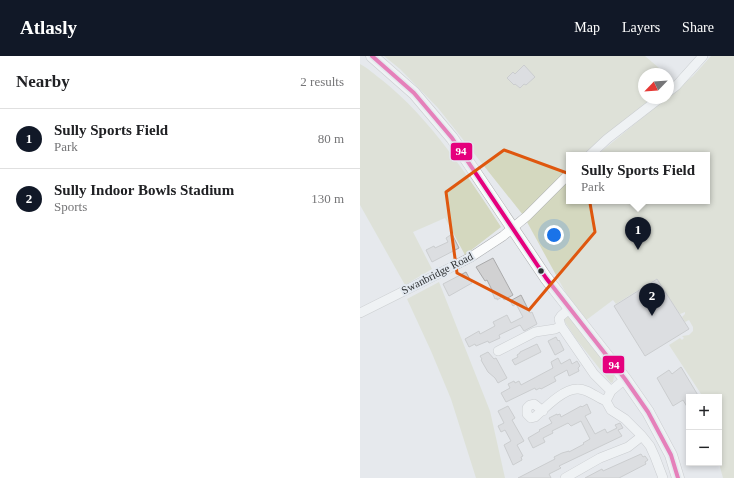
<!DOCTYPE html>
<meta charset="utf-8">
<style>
body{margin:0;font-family:"Times New Roman",serif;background:#f2f2f2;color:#202124}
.controls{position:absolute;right:12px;bottom:12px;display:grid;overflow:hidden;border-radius:0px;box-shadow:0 2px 6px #0003}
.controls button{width:36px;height:36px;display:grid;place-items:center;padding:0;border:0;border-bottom:1px solid #e0e0e0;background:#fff;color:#202124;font:20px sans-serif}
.compass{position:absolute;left:278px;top:12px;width:36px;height:36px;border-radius:50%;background:#fff;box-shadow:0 2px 6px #0003;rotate:245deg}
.you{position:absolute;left:194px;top:179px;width:14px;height:14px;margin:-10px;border:3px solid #fff;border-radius:50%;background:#1a73e8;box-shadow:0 0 0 6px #1a73e833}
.badge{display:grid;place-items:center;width:26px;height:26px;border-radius:50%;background:#111827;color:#fff;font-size:13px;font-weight:700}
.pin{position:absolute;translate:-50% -33px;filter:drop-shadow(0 1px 2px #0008)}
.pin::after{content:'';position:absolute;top:21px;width:14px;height:12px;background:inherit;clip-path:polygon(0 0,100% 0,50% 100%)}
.popup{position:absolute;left:206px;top:96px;width:144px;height:52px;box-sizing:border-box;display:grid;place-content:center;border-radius:0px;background:#fff;filter:drop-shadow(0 1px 3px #0005);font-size:13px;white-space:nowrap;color:#757577}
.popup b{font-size:15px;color:#202124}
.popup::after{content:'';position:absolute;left:50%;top:100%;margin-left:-8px;border:8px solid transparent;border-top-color:#fff}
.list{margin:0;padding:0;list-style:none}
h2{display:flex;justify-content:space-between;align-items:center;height:52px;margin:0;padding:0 16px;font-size:17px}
h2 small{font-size:13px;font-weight:400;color:#757577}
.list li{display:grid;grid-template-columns:26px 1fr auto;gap:12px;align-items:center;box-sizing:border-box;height:60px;padding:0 16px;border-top:1px solid #e0e0e0}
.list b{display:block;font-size:15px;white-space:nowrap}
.list p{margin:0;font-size:13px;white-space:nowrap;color:#757577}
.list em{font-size:13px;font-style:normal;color:#757577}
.map{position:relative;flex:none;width:374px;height:422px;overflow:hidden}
header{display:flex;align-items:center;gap:24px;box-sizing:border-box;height:56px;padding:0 20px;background:#111827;color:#fff}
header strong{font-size:19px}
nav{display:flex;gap:22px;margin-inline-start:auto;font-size:14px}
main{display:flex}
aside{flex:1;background:#fff}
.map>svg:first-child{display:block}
</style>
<header>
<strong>Atlasly</strong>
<nav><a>Map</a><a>Layers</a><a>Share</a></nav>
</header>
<main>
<aside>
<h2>Nearby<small>2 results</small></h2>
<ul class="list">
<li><span class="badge">1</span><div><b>Sully Sports Field</b><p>Park</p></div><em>80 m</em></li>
<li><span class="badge">2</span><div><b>Sully Indoor Bowls Stadium</b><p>Sports</p></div><em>130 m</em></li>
</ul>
</aside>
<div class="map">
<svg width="374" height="422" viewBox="0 0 374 422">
<rect width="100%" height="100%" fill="#e6e9ed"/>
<path fill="#d4d8bf" d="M24 0H285L306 18H284V42H294L223 99H209V113L163 159 78 52 40 13Z
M351 0H374V422H363L359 407V341H343L309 289 320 282 322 284 324 282 322 280 329 279 333 275V271L329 264 325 266 322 261 325 258V256L320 258 296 223 256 248 253 244 225 265 213 250 167 166 192 140 209 125V145H347V99H237L333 20Z
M0 8C8 12 15 19 22 24 69 61 109 121 141 171L105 199 85 162 53 176 72 213 45 229 0 149Z
M79 226 130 355 145 422H116L91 343 71 295 47 243Z
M206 260H209L253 315 254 320 253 326 251 327 216 283 203 263Z"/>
<path fill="#d1d1d2" stroke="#aaaaab" d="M164 9 175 21 166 29 164 28 160 32 155 28 154 29 147 22 153 16 155 18Z
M92 178 99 192 72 206 66 194 74 190 75 192 88 186 86 182Z
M133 202 153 239 144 244 142 241 137 244V242L135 243 132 236H133L127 224 125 225 116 211Z
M106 216 112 227 89 240 83 228Z
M297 223 329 273 285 300 254 250Z
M161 239 170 257 172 256 177 268 164 275 160 269 139 279 140 282 129 287 128 285 116 290 115 288 109 291 105 283 119 275 120 278 122 277 135 270 133 266 147 259 151 267 163 261 156 248 153 250 150 245Z
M196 281 198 285 199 284 204 294 195 299 188 285Z
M177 288 181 296 155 309 152 304 158 301 157 299 160 297V296Z
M128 296 134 303 136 302 147 322 138 327 135 322 128 316 121 304 122 303 120 300Z
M198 302 201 308 210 303 212 308 217 305 220 310 218 312 219 315 209 320 207 314 194 321 196 325 181 333 180 332 176 334 175 332 146 346 141 337 150 332 148 328 154 325 155 327 159 325 161 329 193 312 191 306Z
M321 311 339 341H329V354L323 344 313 350 297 322 309 314 312 318Z
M227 348 231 357 225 360 235 378 245 373 247 377 257 372 255 369 260 367 263 372 258 374 262 380 199 410 201 412 189 418 191 422H158L195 403 194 401 202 397 209 395V396L224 388 223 387 230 383 221 365 211 370 208 367 192 375 193 377 183 382 185 386 173 392 168 382 180 375 179 374 192 367 189 362 197 358V359L200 358 201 361 221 350 222 351Z
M148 350 155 362 152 364 164 385 157 389 163 400 161 401 162 404 153 409 144 389 151 385 145 374 141 376 138 370 144 367 138 355Z
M281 398 283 401 285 400 288 404 285 406 286 408 259 422H225L242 413 243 415Z"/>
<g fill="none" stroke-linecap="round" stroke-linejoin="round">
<defs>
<path id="minor" d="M308 36 316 30 343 0
M230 99 247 83 300 42
M0 257 78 218 111 201 143 180 167 160 209 118
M201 270 234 318 251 335
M138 295 175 276 195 273 201 270 199 263 201 260 209 253
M265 323 251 335 246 345 251 354 265 363 282 380 290 390 295 401 303 422
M183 355 174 348 170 349 167 352V358L171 362 175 361C185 352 203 333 217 333 227 332 237 342 246 345
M205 422 240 402 268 391 282 380"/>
<path id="major" d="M12 0 54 37 92 82 186 222 265 323 288 356 311 399 318 422"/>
</defs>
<use href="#minor" stroke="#aaacaf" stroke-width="10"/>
<use href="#major" stroke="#aaacaf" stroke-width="13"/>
<use href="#minor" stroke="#fbfcfc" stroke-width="9"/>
<use href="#major" stroke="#fbfcfc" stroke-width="12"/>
<defs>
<path id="bus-1" d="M12 0 54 37 92 82 186 222 265 323 288 356 311 399 318 422"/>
</defs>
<use href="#bus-1" stroke="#e3e9f0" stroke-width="7"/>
<use href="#bus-1" stroke="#e5007d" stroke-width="4"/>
</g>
<path d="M0 0H374V422H0ZM144 94 226 124 235 176 169 254 97 217 86 136Z" fill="#e6e9ed" fill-opacity=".55" fill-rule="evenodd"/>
<path fill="none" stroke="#df570e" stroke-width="3" stroke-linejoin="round" d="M144 94 226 124 235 176 169 254 97 217 86 136Z"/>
<circle fill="#2e3133" stroke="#e3e9f0" stroke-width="1.5" cx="181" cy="215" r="3.5"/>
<g text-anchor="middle" stroke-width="4" stroke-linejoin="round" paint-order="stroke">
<g font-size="11" fill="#2e3133" stroke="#e3e9f0">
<text transform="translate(77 217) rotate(-27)" y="4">Swanbridge Road</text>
</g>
</g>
<g stroke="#e3e9f0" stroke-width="1.5">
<rect x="90" y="86" width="23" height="19" rx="4" fill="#e5007d"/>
<rect x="242" y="299" width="23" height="19" rx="4" fill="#e5007d"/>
</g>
<g font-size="11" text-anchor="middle" font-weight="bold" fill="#fff">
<text x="101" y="99">94</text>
<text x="254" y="313">94</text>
</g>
</svg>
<div class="controls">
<button>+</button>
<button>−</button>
</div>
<svg class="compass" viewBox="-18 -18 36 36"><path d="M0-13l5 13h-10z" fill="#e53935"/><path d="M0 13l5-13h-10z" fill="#757577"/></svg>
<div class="you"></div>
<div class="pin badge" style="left:278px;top:194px">1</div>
<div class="popup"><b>Sully Sports Field</b>Park</div>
<div class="pin badge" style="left:292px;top:260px">2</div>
</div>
</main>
